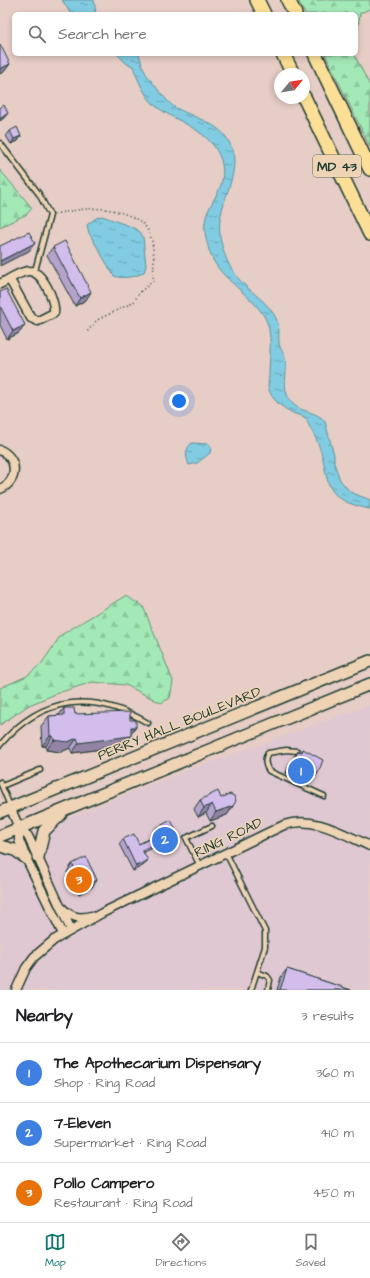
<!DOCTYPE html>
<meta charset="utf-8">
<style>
body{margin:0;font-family:"Architects Daughter",sans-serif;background:#f6f6f6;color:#202124}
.compass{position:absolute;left:274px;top:68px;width:36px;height:36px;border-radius:50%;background:#fff;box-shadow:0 2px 6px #0003;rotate:60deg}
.you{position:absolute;left:179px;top:401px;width:14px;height:14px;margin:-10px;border:3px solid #fff;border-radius:50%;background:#1a73e8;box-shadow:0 0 0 6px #1a73e833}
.badge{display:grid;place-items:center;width:26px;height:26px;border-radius:50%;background:#0f766e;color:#fff;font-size:13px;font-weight:700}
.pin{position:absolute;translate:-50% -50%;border:2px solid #fff;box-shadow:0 1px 4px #0006}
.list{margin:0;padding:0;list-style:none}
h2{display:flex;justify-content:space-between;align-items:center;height:52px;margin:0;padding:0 16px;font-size:17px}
h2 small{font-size:13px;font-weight:400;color:#757577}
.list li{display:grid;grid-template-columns:26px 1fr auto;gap:12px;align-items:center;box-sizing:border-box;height:60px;padding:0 16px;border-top:1px solid #e0e0e0}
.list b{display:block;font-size:15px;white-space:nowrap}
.list p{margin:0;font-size:13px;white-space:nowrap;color:#757577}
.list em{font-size:13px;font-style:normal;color:#757577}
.icon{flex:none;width:22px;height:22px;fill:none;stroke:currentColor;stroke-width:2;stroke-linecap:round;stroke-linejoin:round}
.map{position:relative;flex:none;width:370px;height:990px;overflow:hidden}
.search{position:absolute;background:#fff;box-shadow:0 2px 6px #0003;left:12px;right:12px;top:12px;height:44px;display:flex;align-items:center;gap:10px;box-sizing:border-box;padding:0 14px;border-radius:6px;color:#757577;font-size:15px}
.sheet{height:232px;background:#fff}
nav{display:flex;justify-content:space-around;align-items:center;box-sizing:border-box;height:56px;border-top:1px solid #e0e0e0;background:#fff;font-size:11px;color:#757577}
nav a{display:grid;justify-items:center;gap:2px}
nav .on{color:#0f766e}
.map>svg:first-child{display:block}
</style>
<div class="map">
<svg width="370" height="990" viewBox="0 0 370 990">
<defs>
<pattern id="forest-firs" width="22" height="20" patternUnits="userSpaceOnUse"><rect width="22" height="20" fill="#a3e9b6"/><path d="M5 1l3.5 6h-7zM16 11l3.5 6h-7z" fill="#8cc99d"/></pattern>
<pattern id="water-ripples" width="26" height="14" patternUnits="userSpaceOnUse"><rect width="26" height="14" fill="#81cce2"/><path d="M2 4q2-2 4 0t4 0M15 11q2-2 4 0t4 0" fill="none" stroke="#69a7b8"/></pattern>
</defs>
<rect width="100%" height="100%" fill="#e6cdc6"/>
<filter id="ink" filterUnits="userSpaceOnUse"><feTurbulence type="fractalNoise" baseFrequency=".025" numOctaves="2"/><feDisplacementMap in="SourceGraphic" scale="8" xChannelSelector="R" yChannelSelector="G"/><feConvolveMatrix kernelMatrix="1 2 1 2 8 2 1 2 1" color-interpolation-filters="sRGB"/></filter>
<g filter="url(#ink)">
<path fill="#e0c8d2" d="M370 705V990H0V845L170 777Z"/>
<path fill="url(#forest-firs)" stroke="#619375" d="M298 0H370V9L360 13 356 42V14H305Z
M325 54H354L370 86V147Z
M0 170 32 208 27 214 0 227Z
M125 596 143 606 173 681 170 698 161 703 126 685 92 682 58 693 29 705 0 725V688L27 676 42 663 61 635Z"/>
<path fill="url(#water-ripples)" stroke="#5a939c" d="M62 0H94L96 14H71Z
M117 54H139C141 61 143 68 146 74 148 77 169 104 173 106 191 118 220 121 230 144 245 175 212 207 221 241 223 252 228 265 235 274 247 292 272 302 278 324 280 330 278 337 279 342 279 348 284 353 285 358 289 374 279 391 294 405 303 413 318 411 325 422L334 455V463L340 480 350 492 370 500V509C311 497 336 474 313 433 310 428 307 420 304 417 302 415 298 415 295 414 285 409 273 402 269 390 267 386 269 380 269 376 269 357 274 333 264 316 249 291 214 277 208 246 206 239 204 230 205 222 208 200 229 189 221 160 211 130 180 124 157 107 146 99 137 79 133 66L127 64Z
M102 216 132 227 140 232 143 237 146 266 144 272C137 277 122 279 114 276L89 233 87 225 96 218Z
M192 443 209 444 211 448 210 453 197 463 189 465C186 456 184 450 192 443Z"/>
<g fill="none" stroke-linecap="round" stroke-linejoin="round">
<defs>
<path id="service" d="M0 143 39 194 50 215 36 267 33 271
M0 745C42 695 94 691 148 723
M297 751 286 750 268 753C264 759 265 765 269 771L324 796
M0 782 10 806
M2 786 40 770
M226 853 265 931V947L251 990
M200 866 186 838 212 826
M257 972 267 976 270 980 268 990"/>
<path id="minor" d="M0 284C8 280 19 272 28 271 42 269 56 302 54 313L38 321 31 318 10 280
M0 450C18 458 19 481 0 489
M11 809 19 828V840L26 858 63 934
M19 828 28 836 71 930
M62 908C72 918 79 919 91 916
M16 990 26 968 34 957 54 940 102 913 284 825C313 815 343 834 370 846"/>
<path id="secondary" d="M0 812 370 661
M0 836 370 684
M0 846 15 850 26 858
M38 857 44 831 61 814"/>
<path id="trunk" d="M257 0 264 14
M288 0 295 14
M283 54 293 74
M315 54 370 169
M304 97 370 234"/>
</defs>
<use href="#service" stroke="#1f3d34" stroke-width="7"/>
<use href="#minor" stroke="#1f3d34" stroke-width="11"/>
<use href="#secondary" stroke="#1f3d34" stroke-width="14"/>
<use href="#trunk" stroke="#1f3d34" stroke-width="16"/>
<path stroke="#1f3d34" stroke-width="1.5" stroke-dasharray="1 3" stroke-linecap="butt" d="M54 214C82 209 103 204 130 216 136 219 141 221 145 226 156 240 154 264 153 281L139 293 134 302 97 320 86 333"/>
<use href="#service" stroke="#eed4b5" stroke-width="4"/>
<use href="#minor" stroke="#eed4b5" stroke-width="8"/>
<use href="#secondary" stroke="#eed4b5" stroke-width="11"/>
<use href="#trunk" stroke="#fbdf96" stroke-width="13"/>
</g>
<path fill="#b5a3cc" stroke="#1f3d34" d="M10 131 21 136 18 141 11 144 6 136Z
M53 247 86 300 75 306 47 255Z
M0 292 25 325 19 333 7 339 0 325Z
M64 708 75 714 130 720 136 727 131 734 124 746 72 753 70 748 61 752 46 750V746H42L41 726 49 716 59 715Z
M303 749 318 773 310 783 286 773 291 761 298 751 301 752Z
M221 798 233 806 227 815 210 821 206 813 198 817 194 809 200 800Z
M156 828 177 843 162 851 160 847H154L144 852V865L133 871 119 844 123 839 139 844 154 836 153 833Z
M72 864 97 880 92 887 79 894 67 872Z
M287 969 351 990H277L281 977Z"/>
<path fill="#9384a6" stroke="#1f3d34" d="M10 64 4 72 0 74V69Z
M8 113 4 118 0 121V119Z
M21 136 18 141 11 144 14 139Z
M35 243 29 251 0 266V261Z
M91 292 86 300 75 306 80 298Z
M25 325 19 333 7 339 13 331Z
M131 727H136L129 736H131L124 746 72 753 79 743Z
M50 736H53L46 746H42Z
M77 738 70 748 61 752 46 750 54 740Z
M293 763 318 773 310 783 286 773Z
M212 804 206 813 198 817 204 808Z
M233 806 227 815 210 821 216 812Z
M180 839 177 843 162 851 165 846Z
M158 842 163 843 160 847H154L139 855 142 850Z
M148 860 144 865 133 871 136 866Z
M97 880 92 887 79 894 84 886Z"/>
<path fill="#d2bded" stroke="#1f3d34" d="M0 44 10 64 0 69Z
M4 105 8 113 0 119V108Z
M17 127 21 136 14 139 10 131Z
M29 232 35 243 0 261V246Z
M65 241 91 292 80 298 53 247Z
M6 289 25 325 13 331 0 306V292Z
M64 708H74L75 714 130 712V720H136V727H131V736L79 743 77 738 68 742 54 740 53 736H50L49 716 64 715Z
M303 749 323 760 318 773 293 763 298 751 302 752Z
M218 791 221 798 230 794 234 796 236 801 233 806 216 812 212 804 204 808 200 800Z
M171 820 180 839 165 846 163 843 158 842 142 850 148 860 136 866 123 839 134 834 139 844 159 834 156 828Z
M86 857 97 880 84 886 72 864Z
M287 969 351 990H280Z"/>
</g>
<g text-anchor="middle" stroke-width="3" stroke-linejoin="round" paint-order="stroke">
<rect fill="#eed4b5" stroke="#5d6a5b" stroke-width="1" x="313" y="155" width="48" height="22" rx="3"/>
<g font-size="13" font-weight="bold" fill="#1f3d34">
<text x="337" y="171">MD 43</text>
</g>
<g font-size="14" fill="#1f3d34" stroke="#eed4b5">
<text transform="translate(179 723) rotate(-22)" y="5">PERRY HALL BOULEVARD</text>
<text transform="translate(228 837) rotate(-26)" y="5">RING ROAD</text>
</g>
</g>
</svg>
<svg class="compass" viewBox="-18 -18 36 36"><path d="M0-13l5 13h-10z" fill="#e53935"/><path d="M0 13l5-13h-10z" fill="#757577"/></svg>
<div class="you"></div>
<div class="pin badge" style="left:301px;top:771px;background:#3f7fe0">1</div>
<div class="pin badge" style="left:165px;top:840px;background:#3f7fe0">2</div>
<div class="pin badge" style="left:79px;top:880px;background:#e8710a">3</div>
<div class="search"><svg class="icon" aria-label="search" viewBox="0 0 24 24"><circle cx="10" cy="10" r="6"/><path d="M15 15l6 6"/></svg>Search here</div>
</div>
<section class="sheet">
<h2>Nearby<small>3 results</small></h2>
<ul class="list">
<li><span class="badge" style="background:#3f7fe0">1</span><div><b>The Apothecarium Dispensary</b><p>Shop · Ring Road</p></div><em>360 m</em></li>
<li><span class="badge" style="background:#3f7fe0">2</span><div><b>7-Eleven</b><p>Supermarket · Ring Road</p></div><em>410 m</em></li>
<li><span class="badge" style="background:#e8710a">3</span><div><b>Pollo Campero</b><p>Restaurant · Ring Road</p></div><em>450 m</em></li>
</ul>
</section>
<nav>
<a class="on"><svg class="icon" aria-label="map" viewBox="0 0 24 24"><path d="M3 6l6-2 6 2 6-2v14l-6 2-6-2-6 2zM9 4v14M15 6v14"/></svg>Map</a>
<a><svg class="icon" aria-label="directions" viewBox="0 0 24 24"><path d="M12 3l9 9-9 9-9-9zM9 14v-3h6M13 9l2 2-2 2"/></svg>Directions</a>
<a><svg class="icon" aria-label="saved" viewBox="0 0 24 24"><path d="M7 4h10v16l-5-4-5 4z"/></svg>Saved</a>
</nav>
